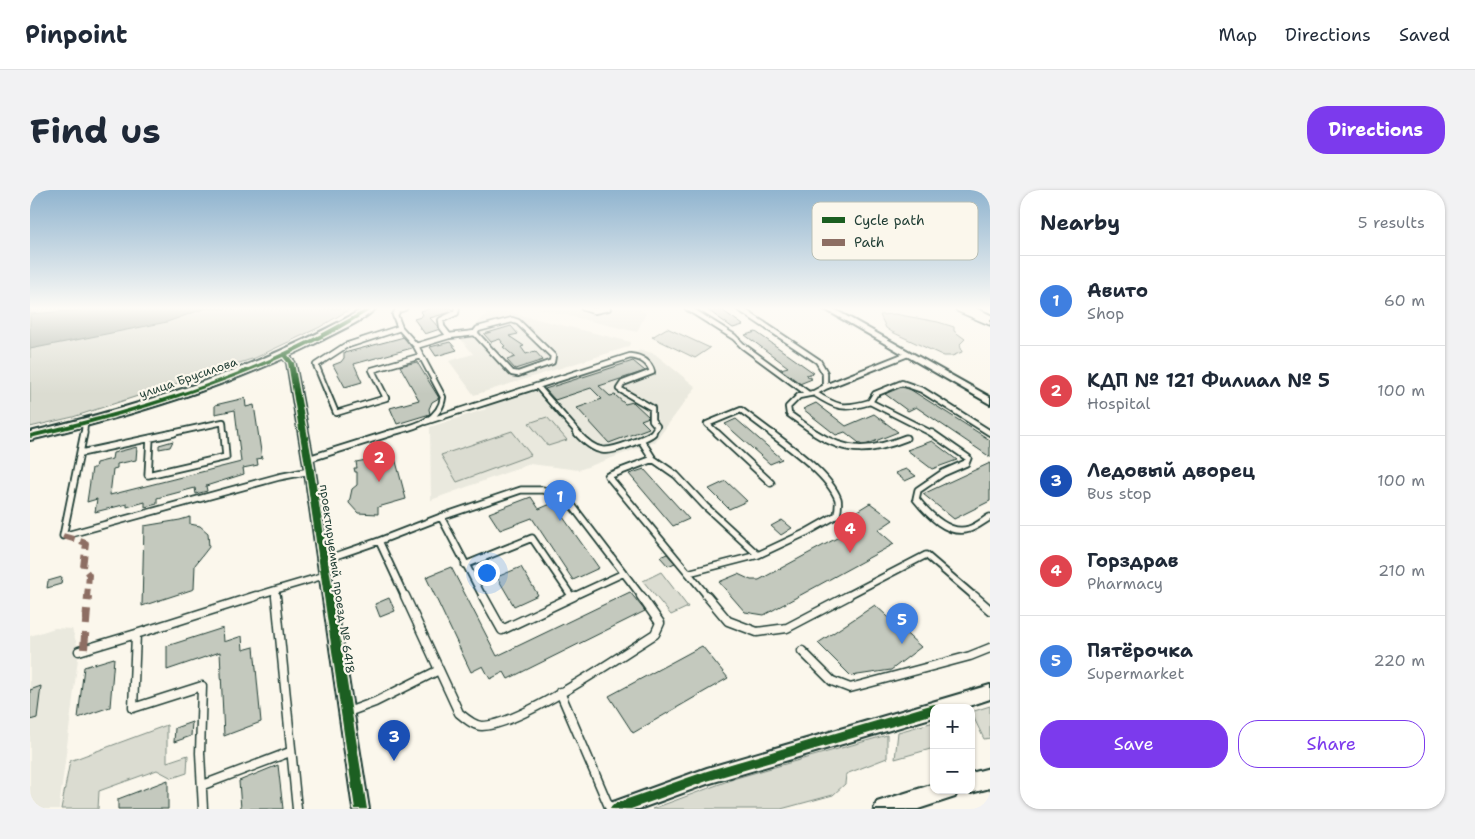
<!DOCTYPE html>
<meta charset="utf-8">
<style>
body{margin:0;font-family:"Shantell Sans",sans-serif;background:#f2f2f3;color:#1f2937}
.controls{position:absolute;right:15px;bottom:15px;display:grid;overflow:hidden;border-radius:10px;box-shadow:0 1px 4px #0004}
.controls button{width:45px;height:45px;display:grid;place-items:center;padding:0;border:0;border-bottom:1px solid #e0e1e3;background:#fff;color:#1f2937;font:25px sans-serif}
.you{position:absolute;left:456px;top:382px;width:18px;height:18px;margin:-12px;border:4px solid #fff;border-radius:50%;background:#1a73e8;box-shadow:0 0 0 8px #1a73e833}
.badge{display:grid;place-items:center;width:32px;height:32px;border-radius:50%;background:#7c3aed;color:#fff;font-size:16px;font-weight:700}
.pin{position:absolute;translate:-50% -41px;filter:drop-shadow(0 1px 2px #0008)}
.pin::after{content:'';position:absolute;top:26px;width:18px;height:15px;background:inherit;clip-path:polygon(0 0,100% 0,50% 100%)}
.list{margin:0;padding:0;list-style:none}
h2{display:flex;justify-content:space-between;align-items:center;height:65px;margin:0;padding:0 20px;font-size:21px}
h2 small{font-size:16px;font-weight:400;color:#747a83}
.list li{display:grid;grid-template-columns:32px 1fr auto;gap:15px;align-items:center;box-sizing:border-box;height:90px;padding:0 20px;border-top:1px solid #e0e1e3}
.list b{display:block;font-size:19px;white-space:nowrap}
.list p{margin:0;font-size:16px;white-space:nowrap;color:#747a83}
.list em{font-size:16px;font-style:normal;color:#747a83}
.actions{display:flex;gap:10px;padding:15px 20px}
.actions a{flex:1;padding:11px 0;border:1px solid #7c3aed;border-radius:20px;text-align:center;font-size:18px;color:#7c3aed}
.actions .main{background:#7c3aed;color:#fff}
.map{position:relative;flex:none;width:960px;height:619px;overflow:hidden;border-radius:20px}
header{display:flex;align-items:center;gap:30px;box-sizing:border-box;height:70px;padding:0 25px;background:#fff;border-bottom:1px solid #e0e1e3}
header strong{font-size:24px}
nav{display:flex;gap:28px;margin-inline-start:auto;font-size:18px}
.intro{display:flex;align-items:center;justify-content:space-between;box-sizing:border-box;height:120px;padding:0 30px}
h1{margin:0;font-size:35px}
.button{padding:12px 22px;border-radius:20px;background:#7c3aed;color:#fff;font-size:18px;font-weight:700}
main{display:flex;gap:30px;padding:0 30px}
aside{flex:1;background:#fff;border-radius:20px;box-shadow:0 1px 4px #0004}
.map>svg:first-child{display:block}
</style>
<header>
<strong>Pinpoint</strong>
<nav><a>Map</a><a>Directions</a><a>Saved</a></nav>
</header>
<div class="intro"><h1>Find us</h1><a class="button">Directions</a></div>
<main>
<div class="map">
<svg width="960" height="619" viewBox="0 0 960 619">
<rect width="100%" height="100%" fill="#fbf7ec"/>
<filter id="ink" filterUnits="userSpaceOnUse"><feTurbulence type="fractalNoise" baseFrequency=".02" numOctaves="2"/><feDisplacementMap in="SourceGraphic" scale="10" xChannelSelector="R" yChannelSelector="G"/><feConvolveMatrix kernelMatrix="1 2 1 2 8 2 1 2 1" color-interpolation-filters="sRGB"/></filter>
<g filter="url(#ink)">
<path fill="#eae9de" d="M462 118 601 152 598 157 444 205 419 171 443 164 431 149 434 146V141L443 138Z
M505 118H609L616 123 607 142Z
M612 160 625 164 666 197 625 252 549 280 500 274 401 310 400 237 456 219 451 211Z
M25 438 42 439 49 461 29 619H0V446Z"/>
<path fill="#dbdcd1" stroke="#7d8c82" d="M0 118H322L290 137 225 168 43 227 0 237Z
M865 124 908 132 924 137V141L935 149 930 154 932 162 922 166H914L862 142 856 138 850 125Z
M637 138 680 158 665 168 622 147Z
M517 227 537 250 518 256 499 233Z
M482 241 501 265 427 292 411 265Z
M631 382 658 417 641 425 613 391Z
M960 516V548L954 549 941 522Z
M904 532V558L865 569 868 542Z
M137 535V572L158 565 157 583 142 588 127 580 69 601 68 619H31L40 571Z
M857 545V568L816 584 815 594 803 605 751 619H622L706 588Z"/>
<path fill="#adb4aa" stroke="#74847b" d="M78 118H176L137 132 0 159V124Z"/>
<path fill="#c4c9be" stroke="#1f3d34" d="M403 118H421L424 121 400 128 410 139 395 144 384 129 391 127 393 124 390 121Z
M675 118H689L713 135 703 138Z
M481 136 488 144 479 146 494 156 491 157 496 164 505 161 513 170 485 179 477 170 485 167 473 157 475 156 471 152H472L470 149 461 152 454 144Z
M726 142 784 183 776 185 782 189 767 195 747 180 758 177 715 145Z
M374 147 382 158 324 174 332 192 315 197 303 175 311 172 314 168V163Z
M420 152 427 160 406 166 400 157Z
M603 171 615 181 569 196 580 206 585 205 595 214 603 212 619 227 611 230 619 238 579 253 547 218 572 209 561 198 525 210 515 199Z
M387 172 409 208 402 212 399 219 400 224 367 234 360 218 389 210 370 176Z
M868 197 878 198 960 250V267L886 217 878 221 855 204Z
M215 208 216 217 224 215 232 268 227 269 228 275 213 278 214 284 176 296 177 301 166 304 165 298 127 308V314L115 317V312L97 317V314L65 322 67 309 57 312 62 278H65L66 273 82 269 83 263 107 257 106 270 87 274V278L83 279 80 305 211 272 205 220 185 224V215Z
M786 213 816 236 844 224 868 242 833 256 815 242 806 245 773 219Z
M706 229 752 269 740 274 695 234Z
M143 251 140 257 129 259V255Z
M902 251 927 270 902 279 877 260Z
M364 264 376 309 348 317V324L328 323 319 313 322 299 327 295V282H325L324 278H327L326 272 347 268V270Z
M960 273V311L924 329 893 304Z
M614 279 659 329 643 336 599 284Z
M876 279 886 286 875 291 865 283Z
M696 291 717 311 699 319 679 299Z
M501 307 509 319 523 313 569 378 543 390 502 328 470 340 459 323Z
M840 313 863 330 848 340 864 354 734 425 715 422 689 392 708 384 721 390H729L833 334 822 324Z
M160 327V334L170 336 178 343 179 357 165 375 164 399 112 416 114 336 150 330Z
M752 330 762 338 751 345 741 336Z
M637 364 645 373 638 376 630 367Z
M421 377 467 466 600 402 615 421 478 489 474 482 460 489 453 476 441 482 396 387Z
M491 377 508 405 484 416 467 387Z
M32 387 31 394 17 398 18 391Z
M359 408 365 421 350 427 345 414Z
M845 415 891 457 861 480 821 486 788 453Z
M193 438 194 452 212 446 213 460 224 457 231 532 194 546 190 462 137 480V456Z
M672 456 698 488 603 543 579 506Z
M84 468 80 517 48 528 54 477Z
M11 496 7 528 0 530V500Z
M162 532 161 546 144 552 145 538Z
M248 575 253 619H211L209 591Z
M138 590V619H88V609Z"/>
<g fill="none" stroke-linecap="round" stroke-linejoin="round">
<defs>
<path id="service-far2" d="M374 118 368 120 365 125 370 138 386 156 419 146 412 137 411 130 426 123 427 118
M554 118 564 121 578 118
M658 118 704 147 713 156 777 203
M709 118 788 171 795 183V197L878 164
M940 118 960 127
M482 130 488 132 523 166 522 172 488 184 482 183 445 143 448 139Z
M370 138 315 156 286 175 306 223 356 208 342 180 391 166
M419 146 445 143
M507 196 549 244
M795 197 784 203C807 218 813 220 840 212L845 204 872 193 892 200 960 243
M784 203 769 206 758 217 759 224 787 244
M840 212 903 244
M395 232 600 166C610 167 619 171 622 182L593 193 589 199 622 218V230L627 236 622 244
M54 244 55 232
M138 244 193 232 194 244
M357 244C377 238 410 234 413 207L386 156
M688 244 677 234 711 220 743 244"/>
<path id="service-far1" d="M54 243 33 346 249 287 280 281
M547 243C567 265 576 263 602 253 609 250 617 248 623 243
M687 243 741 293
M785 243C818 264 841 262 876 248
M902 243 938 268 936 273 913 283 888 300 886 309C898 324 918 346 939 339 946 337 953 331 960 327
M120 248 118 285 196 267 194 243
M611 250 623 269
M51 263 144 243
M278 269 361 243
M411 327 453 407
M294 370 349 351
M435 375 502 348 542 407
M658 383 728 365 777 342 807 325C808 320 809 314 808 309 799 285 762 259 741 243
M245 400 296 385
M222 407 245 400 246 407
M375 407 349 351 411 327 491 300H513L535 306 612 407
M542 407 594 383
M678 407 578 286 623 269 646 285 675 316 728 365
M815 407 896 365 945 407"/>
<path id="service" d="M246 406 267 619
M375 406 429 523C435 528 444 536 452 536 489 536 590 466 625 444L630 433 611 406
M453 406 472 440 544 406
M677 406 698 431 727 442 757 438 818 406
M944 406 960 420
M49 461 106 444
M772 461 802 491 820 498 940 466 960 458
M530 502 580 619
M318 522 345 512 409 480
M173 595 260 562
M173 619 170 563 172 496 103 518 106 444 226 406"/>
<path id="minor" d="M793 118H802L960 207V214Z
M254 161 257 162 265 173 283 269 339 619H323L273 269 257 173 250 164Z
M960 495V509L933 518H904V527L677 594 609 619H578L580 613 586 611 677 578Z"/>
<path id="tertiary" d="M335 118H346C334 131 306 142 290 151 198 197 100 226 0 250V242C118 214 230 178 335 118Z
M960 578V598L941 603 934 600H941V583Z
M904 594V600H928L925 607 888 619H844L847 612Z"/>
<path id="primary" d="M925 118H940L960 126V135L927 121Z"/>
</defs>
<use href="#service-far2" stroke="#1f3d34" stroke-width="8"/>
<use href="#service-far1" stroke="#1f3d34" stroke-width="9"/>
<use href="#service" stroke="#1f3d34" stroke-width="11"/>
<use href="#minor" stroke="#1f3d34" stroke-width="4"/>
<use href="#tertiary" stroke="#1f3d34" stroke-width="4"/>
<use href="#primary" stroke="#1f3d34" stroke-width="3"/>
<use href="#service-far2" stroke="#fbf7ec" stroke-width="4.5"/>
<use href="#service-far1" stroke="#fbf7ec" stroke-width="5.5"/>
<use href="#service" stroke="#fbf7ec" stroke-width="8"/>
<use href="#minor" fill="#fbf7ec" fill-rule="evenodd"/>
<use href="#tertiary" fill="#fbf7ec" fill-rule="evenodd"/>
<use href="#primary" fill="#fbf7ec" fill-rule="evenodd"/>
<path stroke="#8d6e63" stroke-width="6" stroke-dasharray="12 6" stroke-linecap="butt" d="M33 346 56 353 53 377 59 385 57 407"/>
<path stroke="#8d6e63" stroke-width="8" stroke-dasharray="16 8" stroke-linecap="butt" d="M54 459 58 406"/>
<defs>
<path id="cycleway" d="M338 118H344L304 142 258 165 264 173 282 269 337 619H325L274 269 258 173 253 167C171 203 87 228 0 248V244C89 223 178 199 261 159 287 147 313 132 338 118Z
M904 514 908 515 909 518H904V524L677 591 601 619H580L582 615 586 613 677 581Z"/>
</defs>
<use href="#cycleway" stroke="#fbf7ec" stroke-width="3"/>
<use href="#cycleway" fill="#1b5e20" fill-rule="evenodd"/>
</g>
</g>
<linearGradient id="sky" x2="0" y2="1"><stop stop-color="#90b4cf"/><stop offset="0.58" stop-color="#fdfbf6"/><stop offset="1" stop-color="#fdfbf6" stop-opacity="0"/></linearGradient>
<rect width="960" height="204" fill="url(#sky)"/>
<g text-anchor="middle" stroke-width="4.5" stroke-linejoin="round" paint-order="stroke">
<g font-size="12" fill="#1f3d34" stroke="#fbf7ec">
<text transform="translate(158 188) rotate(-19)" y="4">улица Брусилова</text>
<text transform="translate(307 389) rotate(82)" y="4">проектируемый проезд № 6418</text>
</g>
</g>
<rect x="782" y="12" width="166" height="58" rx="8" fill="#fbf7ec" stroke="#b9bfb5" stroke-width="1"/>
<rect x="792" y="27" width="23" height="6" fill="#1b5e20"/>
<rect x="792" y="49" width="23" height="7" fill="#8d6e63"/>
<g font-size="14" fill="#1f3d34">
<text x="824" y="35">Cycle path</text>
<text x="824" y="57">Path</text>
</g>
</svg>
<div class="controls">
<button>+</button>
<button>−</button>
</div>
<div class="you"></div>
<div class="pin badge" style="left:530px;top:331px;background:#3f7fe0">1</div>
<div class="pin badge" style="left:349px;top:292px;background:#e0444e">2</div>
<div class="pin badge" style="left:364px;top:571px;background:#1a4fb4">3</div>
<div class="pin badge" style="left:820px;top:363px;background:#e0444e">4</div>
<div class="pin badge" style="left:872px;top:454px;background:#3f7fe0">5</div>
</div>
<aside>
<h2>Nearby<small>5 results</small></h2>
<ul class="list">
<li><span class="badge" style="background:#3f7fe0">1</span><div><b>Авито</b><p>Shop</p></div><em>60 m</em></li>
<li><span class="badge" style="background:#e0444e">2</span><div><b>КДП № 121 Филиал № 5</b><p>Hospital</p></div><em>100 m</em></li>
<li><span class="badge" style="background:#1a4fb4">3</span><div><b>Ледовый дворец</b><p>Bus stop</p></div><em>100 m</em></li>
<li><span class="badge" style="background:#e0444e">4</span><div><b>Горздрав</b><p>Pharmacy</p></div><em>210 m</em></li>
<li><span class="badge" style="background:#3f7fe0">5</span><div><b>Пятёрочка</b><p>Supermarket</p></div><em>220 m</em></li>
</ul>
<div class="actions"><a class="main">Save</a><a>Share</a></div>
</aside>
</main>
